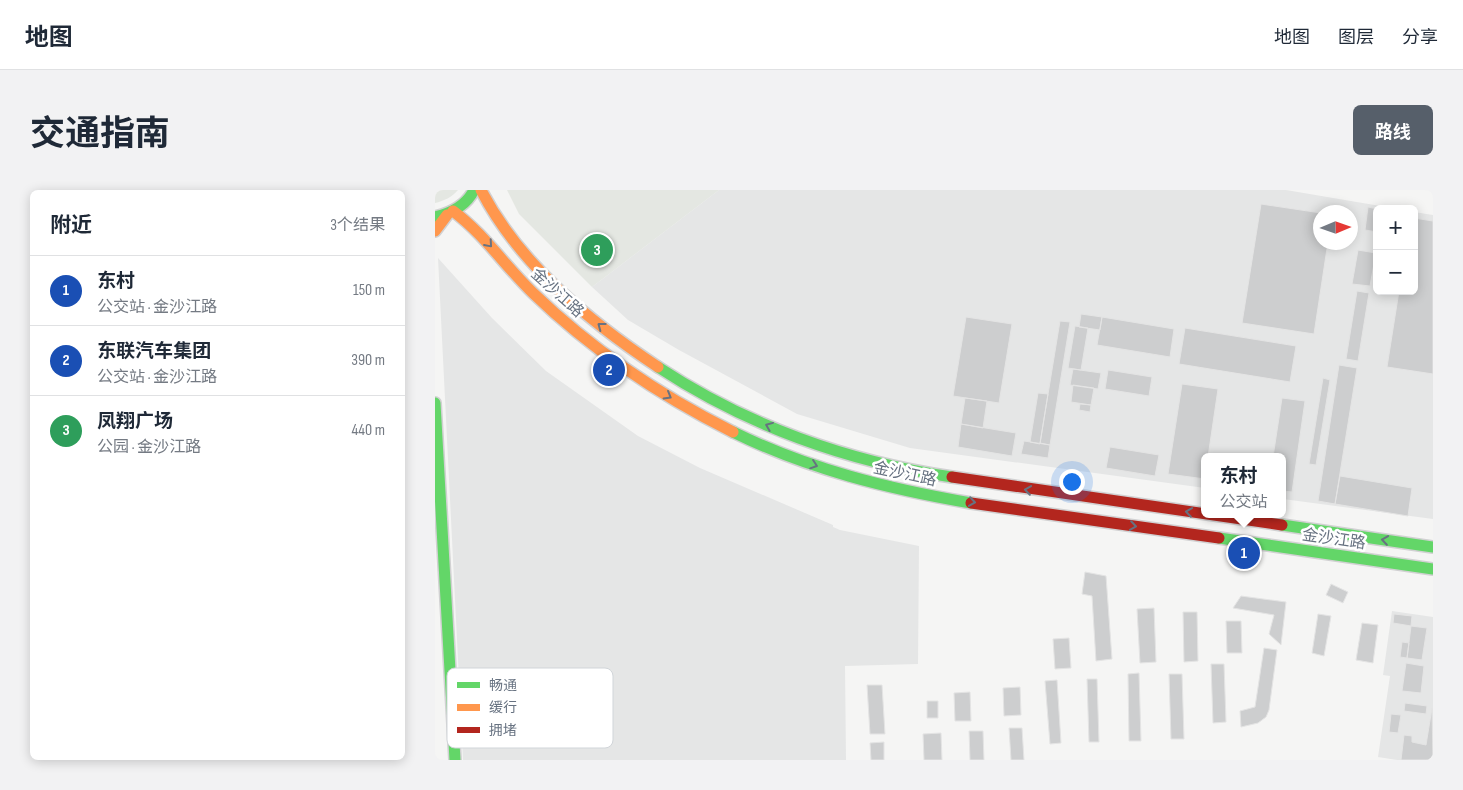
<!DOCTYPE html>
<html lang="zh">
<meta charset="utf-8">
<style>
body{margin:0;font-family:"Sofia Sans Condensed","Noto Sans SC",sans-serif;background:#f2f2f3;color:#1f2937}
.controls{position:absolute;right:15px;top:15px;display:grid;overflow:hidden;border-radius:8px;box-shadow:0 2px 12px #0003}
.controls button{width:45px;height:45px;display:grid;place-items:center;padding:0;border:0;border-bottom:1px solid #e0e1e3;background:#fff;color:#1f2937;font:25px sans-serif}
.compass{position:absolute;left:878px;top:15px;width:45px;height:45px;border-radius:50%;background:#fff;box-shadow:0 2px 12px #0003;rotate:88deg}
.you{position:absolute;left:636px;top:291px;width:18px;height:18px;margin:-12px;border:4px solid #fff;border-radius:50%;background:#1a73e8;box-shadow:0 0 0 8px #1a73e833}
.badge{display:grid;place-items:center;width:32px;height:32px;border-radius:50%;background:#565f6a;color:#fff;font-size:16px;font-weight:700}
.pin{position:absolute;translate:-50% -50%;border:2px solid #fff;box-shadow:0 1px 5px #0006}
.popup{position:absolute;left:766px;top:263px;width:85px;height:65px;box-sizing:border-box;display:grid;place-content:center;border-radius:8px;background:#fff;filter:drop-shadow(0 1px 4px #0005);font-size:16px;white-space:nowrap;color:#747a83}
.popup b{font-size:19px;color:#1f2937}
.popup::after{content:'';position:absolute;left:50%;top:100%;margin-left:-10px;border:10px solid transparent;border-top-color:#fff}
.list{margin:0;padding:0;list-style:none}
h2{display:flex;justify-content:space-between;align-items:center;height:65px;margin:0;padding:0 20px;font-size:21px}
h2 small{font-size:16px;font-weight:400;color:#747a83}
.list li{display:grid;grid-template-columns:32px 1fr auto;gap:15px;align-items:center;box-sizing:border-box;height:70px;padding:0 20px;border-top:1px solid #e0e1e3}
.list b{display:block;font-size:19px;white-space:nowrap}
.list p{margin:0;font-size:16px;white-space:nowrap;color:#747a83}
.list em{font-size:16px;font-style:normal;color:#747a83}
.map{position:relative;flex:none;width:998px;height:570px;overflow:hidden;border-radius:8px}
header{display:flex;align-items:center;gap:30px;box-sizing:border-box;height:70px;padding:0 25px;background:#fff;border-bottom:1px solid #e0e1e3}
header strong{font-size:24px}
nav{display:flex;gap:28px;margin-inline-start:auto;font-size:18px}
.intro{display:flex;align-items:center;justify-content:space-between;box-sizing:border-box;height:120px;padding:0 30px}
h1{margin:0;font-size:35px}
.button{padding:12px 22px;border-radius:8px;background:#565f6a;color:#fff;font-size:18px;font-weight:700}
main{display:flex;gap:30px;padding:0 30px}
aside{flex:1;background:#fff;border-radius:8px;box-shadow:0 2px 12px #0003}
.map>svg:first-child{display:block}
</style>
<header>
<strong>地图</strong>
<nav><a>地图</a><a>图层</a><a>分享</a></nav>
</header>
<div class="intro"><h1>交通指南</h1><a class="button">路线</a></div>
<main>
<aside>
<h2>附近<small>3个结果</small></h2>
<ul class="list">
<li><span class="badge" style="background:#1a4fb4">1</span><div><b>东村</b><p>公交站 · 金沙江路</p></div><em>150 m</em></li>
<li><span class="badge" style="background:#1a4fb4">2</span><div><b>东联汽车集团</b><p>公交站 · 金沙江路</p></div><em>390 m</em></li>
<li><span class="badge" style="background:#2e9e5b">3</span><div><b>凤翔广场</b><p>公园 · 金沙江路</p></div><em>440 m</em></li>
</ul>
</aside>
<div class="map">
<svg width="998" height="570" viewBox="0 0 998 570">
<rect width="100%" height="100%" fill="#f5f5f4"/>
<path fill="#e5e6e6" fill-rule="evenodd" d="M284 0H851L963 19H942V101H979V22L998 25V329L848 309V267H770V298L475 258 362 224 244 160 193 130 157 97ZM886 22H916V52H886Z
M3 68 57 128 111 181 203 246 265 278 398 335V337L405 340 484 356 483 474 410 476 411 570H28Z
M957 421 998 427V570H962L943 567 955 486 948 485Z"/>
<path fill="#e4e7e2" d="M0 0H23C17 7 9 11 0 13Z
M72 0H284L157 97 84 24Z"/>
<path fill="#cdcecf" stroke="#e4e4e4" d="M826 14 886 23V52H893L879 144 807 133Z
M933 17 942 19V42L930 40Z
M979 28 998 31V184L952 177 964 101H979Z
M923 60 941 63 935 96 917 94Z
M922 101 934 103 923 171 911 169Z
M646 124 667 127 665 140 644 137Z
M531 127 577 134 564 213 518 206Z
M667 127 739 139 735 167 662 155Z
M625 131 635 132 615 255 605 253Z
M640 136 653 138 646 180 633 178Z
M750 138 861 156 855 192 744 174Z
M904 175 922 178 900 314 883 311Z
M638 179 666 183 663 199 635 195Z
M673 180 717 187 714 206 670 199Z
M888 188 895 190 881 275 874 274Z
M747 194 783 199 773 267H770V289L733 284Z
M638 195 659 198 656 215 636 212Z
M603 203 613 204 605 254 595 252Z
M530 208 552 211 548 238 526 234Z
M847 208 870 211 857 302 848 301V267H838Z
M645 214 656 215 655 222 644 220Z
M526 234 581 243 577 266 523 257Z
M589 251 615 255 613 268 586 264Z
M675 257 724 265 720 286 671 278Z
M905 286 977 298 973 326 900 314Z
M650 382 671 386 677 469 661 471 657 406 647 404Z
M896 394 913 402 908 413 891 405Z
M806 406 851 412 846 455 834 444 839 425 798 418Z
M719 418 721 472 705 473 702 419Z
M748 422H762L763 471 749 472Z
M883 424 896 426 889 466 877 463Z
M959 424 977 426 976 436 958 433Z
M791 431H806L807 463H792Z
M927 433 943 435 938 473 921 470Z
M976 436 992 438 987 470 972 468Z
M634 448 636 478 620 479 618 449Z
M967 452 974 453 972 468 965 467Z
M829 458 842 460 834 520 831 527 823 533 806 537 805 521 820 517Z
M971 473 989 476 986 503 967 501Z
M776 474H789L791 532 778 533Z
M704 483 706 551H694L693 484Z
M734 484H747L749 549H736Z
M652 489H662L664 552H654Z
M622 490 626 553 615 554 610 491Z
M432 495H447L450 544H435Z
M585 497 586 525 569 526 568 498Z
M535 502 536 531H520L519 503Z
M492 511H503V528H492Z
M970 513 992 516 991 524 969 521Z
M997 518 998 570H966L969 545 977 546V552L991 555Z
M956 524 966 525 963 543 954 542Z
M574 538H587L589 570H576Z
M534 541H548L549 570H535Z
M506 543 507 570H489L488 544Z
M449 552V570H436L435 553Z"/>
<g fill="none" stroke-linecap="round" stroke-linejoin="round">
<defs>
<path id="fast" d="M0 27C17 23 31 16 39 0
M223 177C311 235 413 272 517 287
M0 213 20 570
M298 242C373 279 454 299 536 313
M847 335 998 357
M784 348 998 379"/>
<path id="slow" d="M46 0C84 74 155 132 223 177
M18 21C49 44 70 76 98 103 157 160 224 205 298 242
M0 41 12 25"/>
<path id="jam" d="M517 287 847 335
M536 313 784 348"/>
</defs>
<use href="#fast" stroke="#d1d1d2" stroke-width="14"/>
<use href="#slow" stroke="#d1d1d2" stroke-width="14"/>
<use href="#jam" stroke="#d1d1d2" stroke-width="14"/>
<use href="#fast" stroke="#63d668" stroke-width="11"/>
<use href="#slow" stroke="#ff974d" stroke-width="11"/>
<use href="#jam" stroke="#b3261e" stroke-width="11"/>
</g>
<defs><path id="oneway-chevron" d="M-2-3.5L2.5 0L-2 3.5" fill="none" stroke-width="1.6" stroke-linecap="round" stroke-linejoin="round" transform="scale(1.25)"/></defs>
<g stroke="#677281">
<use href="#oneway-chevron" transform="translate(54 54) rotate(49)"/>
<use href="#oneway-chevron" transform="translate(166 136) rotate(-143)"/>
<use href="#oneway-chevron" transform="translate(233 206) rotate(30)"/>
<use href="#oneway-chevron" transform="translate(334 236) rotate(-158)"/>
<use href="#oneway-chevron" transform="translate(379 275) rotate(19)"/>
<use href="#oneway-chevron" transform="translate(593 300) rotate(-172)"/>
<use href="#oneway-chevron" transform="translate(537 312) rotate(8)"/>
<use href="#oneway-chevron" transform="translate(754 322) rotate(-172)"/>
<use href="#oneway-chevron" transform="translate(698 336) rotate(8)"/>
<use href="#oneway-chevron" transform="translate(950 350) rotate(-172)"/>
</g>
<g text-anchor="middle" stroke-width="5" stroke-linejoin="round" paint-order="stroke">
<g font-size="16" fill="#677281" stroke="#fff">
<text transform="translate(123 102) rotate(42)" y="6">金沙江路</text>
<text transform="translate(470 283) rotate(12)" y="6">金沙江路</text>
<text transform="translate(899 348) rotate(8)" y="6">金沙江路</text>
</g>
</g>
<rect x="12" y="478" width="166" height="80" rx="8" fill="#fff" stroke="#d1d5d9" stroke-width="1"/>
<rect x="22" y="492" width="23" height="6" fill="#63d668"/>
<rect x="22" y="514" width="23" height="7" fill="#ff974d"/>
<rect x="22" y="537" width="23" height="6" fill="#b3261e"/>
<g font-size="14" fill="#677281">
<text x="54" y="500">畅通</text>
<text x="54" y="522">缓行</text>
<text x="54" y="545">拥堵</text>
</g>
</svg>
<div class="controls">
<button>+</button>
<button>−</button>
</div>
<svg class="compass" viewBox="-18 -18 36 36"><path d="M0-13l5 13h-10z" fill="#e53935"/><path d="M0 13l5-13h-10z" fill="#747a83"/></svg>
<div class="you"></div>
<div class="pin badge" style="left:809px;top:363px;background:#1a4fb4">1</div>
<div class="popup"><b>东村</b>公交站</div>
<div class="pin badge" style="left:174px;top:180px;background:#1a4fb4">2</div>
<div class="pin badge" style="left:162px;top:60px;background:#2e9e5b">3</div>
</div>
</main>
